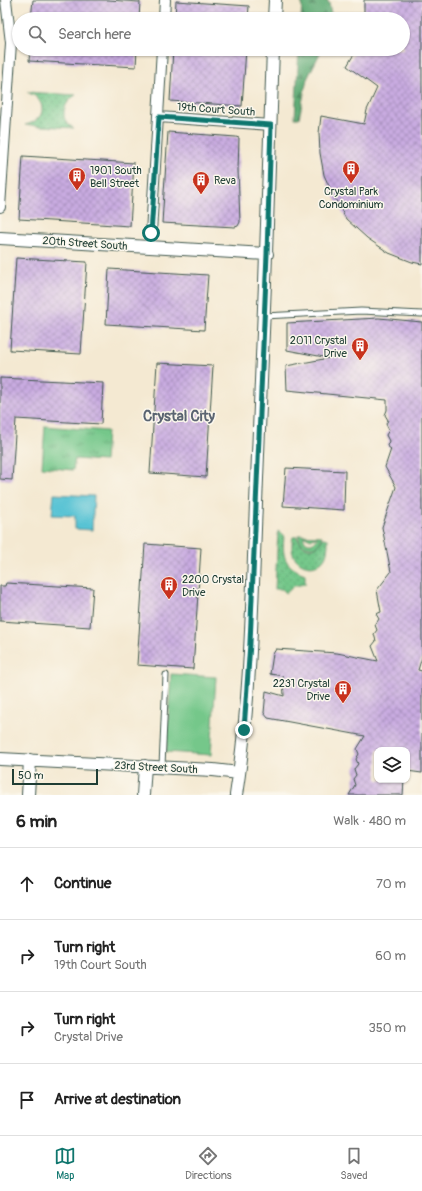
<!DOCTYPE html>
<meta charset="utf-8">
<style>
body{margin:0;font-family:Pangolin,sans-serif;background:#f6f6f6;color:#222}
.controls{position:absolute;right:12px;bottom:12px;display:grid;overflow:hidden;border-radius:8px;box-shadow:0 1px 3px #0004}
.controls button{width:36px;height:36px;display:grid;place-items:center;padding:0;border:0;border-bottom:1px solid #e0e0e0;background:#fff;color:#222;font:20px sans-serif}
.scale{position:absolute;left:12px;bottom:10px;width:86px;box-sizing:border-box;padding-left:4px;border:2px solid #1f3d34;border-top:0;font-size:11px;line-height:14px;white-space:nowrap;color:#1f3d34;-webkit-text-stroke:3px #fbf7ec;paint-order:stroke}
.stop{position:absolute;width:12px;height:12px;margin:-9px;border:3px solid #0f766e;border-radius:50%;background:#fff}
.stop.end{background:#0f766e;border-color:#fff;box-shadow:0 1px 4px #0008}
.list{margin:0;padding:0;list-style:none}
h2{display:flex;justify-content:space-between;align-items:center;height:52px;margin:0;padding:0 16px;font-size:17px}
h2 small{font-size:13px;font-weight:400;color:#767676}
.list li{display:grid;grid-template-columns:26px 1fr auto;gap:12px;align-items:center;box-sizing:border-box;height:72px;padding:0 16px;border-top:1px solid #e0e0e0}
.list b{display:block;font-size:15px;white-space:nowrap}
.list p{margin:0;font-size:13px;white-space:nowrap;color:#767676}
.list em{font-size:13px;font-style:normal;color:#767676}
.icon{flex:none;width:22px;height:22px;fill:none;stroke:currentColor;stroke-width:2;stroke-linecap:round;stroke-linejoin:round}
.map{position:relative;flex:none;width:422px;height:795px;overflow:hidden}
.search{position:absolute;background:#fff;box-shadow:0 1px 3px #0004;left:12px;right:12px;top:12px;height:44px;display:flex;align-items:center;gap:10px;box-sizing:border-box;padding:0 14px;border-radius:22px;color:#767676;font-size:15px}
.sheet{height:340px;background:#fff}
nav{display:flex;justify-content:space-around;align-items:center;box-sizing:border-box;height:56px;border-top:1px solid #e0e0e0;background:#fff;font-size:11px;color:#767676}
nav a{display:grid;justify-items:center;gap:2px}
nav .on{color:#0f766e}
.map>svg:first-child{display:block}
</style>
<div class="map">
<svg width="422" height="795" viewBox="0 0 422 795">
<defs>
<pattern id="grass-dots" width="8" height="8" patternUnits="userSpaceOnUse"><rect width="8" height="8" fill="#75c78a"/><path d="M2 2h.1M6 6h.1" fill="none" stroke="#5fa372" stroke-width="1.8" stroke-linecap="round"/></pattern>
<pattern id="forest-firs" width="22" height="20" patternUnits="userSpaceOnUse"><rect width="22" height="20" fill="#60ac76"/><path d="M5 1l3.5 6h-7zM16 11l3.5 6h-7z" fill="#4f8d62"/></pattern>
<pattern id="park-tufts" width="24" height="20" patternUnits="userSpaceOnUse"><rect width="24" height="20" fill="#75c78a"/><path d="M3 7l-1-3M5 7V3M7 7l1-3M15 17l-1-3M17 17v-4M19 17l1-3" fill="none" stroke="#5fa372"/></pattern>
<pattern id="building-cross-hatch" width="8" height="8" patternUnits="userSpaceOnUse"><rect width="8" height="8" fill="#c9abe1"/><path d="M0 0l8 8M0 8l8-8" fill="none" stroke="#a38cb7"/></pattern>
</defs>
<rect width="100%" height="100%" fill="#fbf7ec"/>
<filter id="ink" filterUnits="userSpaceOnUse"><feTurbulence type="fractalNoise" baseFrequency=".025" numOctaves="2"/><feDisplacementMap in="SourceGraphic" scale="8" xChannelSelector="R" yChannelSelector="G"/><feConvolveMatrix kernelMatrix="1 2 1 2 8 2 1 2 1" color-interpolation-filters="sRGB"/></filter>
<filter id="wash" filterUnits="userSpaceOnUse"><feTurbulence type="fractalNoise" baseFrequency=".012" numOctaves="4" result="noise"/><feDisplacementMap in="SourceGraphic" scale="16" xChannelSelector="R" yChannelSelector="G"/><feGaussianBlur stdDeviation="0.9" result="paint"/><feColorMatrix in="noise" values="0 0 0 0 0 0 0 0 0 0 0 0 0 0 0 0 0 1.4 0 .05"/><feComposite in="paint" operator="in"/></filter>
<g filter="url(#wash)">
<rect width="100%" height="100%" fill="#f4e9d2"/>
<path fill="url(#grass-dots)" stroke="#4a825f" d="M27 92 76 95C63 102 58 121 74 128L25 125C38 122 48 112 38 99 36 96 31 94 27 92Z
M278 531 284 536C282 557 284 566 305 574V584L294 586 286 593 282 589H275Z
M293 537H297C302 551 317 553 323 538L328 539C328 546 328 554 323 560 313 572 293 564 292 549 292 545 292 541 293 537Z"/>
<path fill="url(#forest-firs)" stroke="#407455" d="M302 0H327L329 3 332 19H301Z
M299 49H322L307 79 299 118H295Z"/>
<path fill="url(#park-tufts)" stroke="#4a825f" d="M45 426 107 431 105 461 75 459 73 470 42 467Z"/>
<path fill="#75c78a" stroke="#4a825f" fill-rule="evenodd" d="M298 535 322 536C320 548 310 550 301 543ZM303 537H307L311 539 314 537 318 538C314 545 305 545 303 537Z
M171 674 216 677 211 755 166 752Z"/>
<path fill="#59c3d4" stroke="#3c8084" d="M54 494 94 496 92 530 75 529V516L52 515Z"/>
<g id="blocks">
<path fill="url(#building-cross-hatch)" d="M33 0H109L140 2 139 19H31Z
M364 0H422V264L412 262 389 253 367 238 346 219 333 195 324 175 320 153 319 133 321 116 364 124 367 110 377 88 347 66 357 49H403V19H364Z
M176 1 249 6 248 19H175Z
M30 49H137L136 67 29 61Z
M173 49H246L242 106 170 101Z
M168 132 236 137 239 138 238 170 240 222 238 226 235 227 162 223Z
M23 156 134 163 130 226 19 219Z
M16 258 87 262 81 354 10 350Z
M109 269 208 275 204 330 106 324Z
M379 318 422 322V657L418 670 422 671V773L407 771V750H377V780H404L403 795H349L355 785 353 779 356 775 354 769 358 764 356 759 359 754 357 749 365 736 268 718 264 713 266 691 284 696 283 676 270 674 273 654 276 649 337 653 378 661 372 646 376 641 374 634 377 630 375 625 379 619 376 614 381 612 377 590 391 572 382 527 396 487 385 467 391 449 387 446 389 441 386 435 389 430 386 424 388 420 385 415 387 410V400L287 390 286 366 329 358 287 350V323Z
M157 363 213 366 206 477 150 473Z
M0 378 103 383 101 424 16 419 12 480 0 479Z
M286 468 345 471 344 510 283 506Z
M145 544 201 548 193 669 137 665Z
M6 583 93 588 90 627 0 621V586H5Z"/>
</g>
</g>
<g filter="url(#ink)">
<use href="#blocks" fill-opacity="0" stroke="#3f574c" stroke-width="1"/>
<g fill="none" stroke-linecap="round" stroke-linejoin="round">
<defs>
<path id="service" d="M264 316 361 311 422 314
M162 766 166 675"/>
<path id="minor" d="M164 19 165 0
M159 117 271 125
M0 207 11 43 6 0
M151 233 162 49"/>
<path id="tertiary" d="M274 19 275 0
M0 238 267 254
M0 759 213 770 239 773
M28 795 30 760
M143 795 145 766
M236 795C251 699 252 600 256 503 263 352 268 200 273 49"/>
</defs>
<use href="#service" stroke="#3f574c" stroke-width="7"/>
<use href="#minor" stroke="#3f574c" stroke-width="12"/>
<use href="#tertiary" stroke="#3f574c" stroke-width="14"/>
<use href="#service" stroke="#fff" stroke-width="5"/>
<use href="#minor" stroke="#fff" stroke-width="10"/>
<use href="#tertiary" stroke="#fff" stroke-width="12"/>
</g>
</g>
<g fill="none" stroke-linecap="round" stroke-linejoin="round" filter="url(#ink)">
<path stroke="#0f766e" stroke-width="5" d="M151 233 159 117 271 125 267 254 250 643 244 730"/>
</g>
<defs>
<symbol id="building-pin" viewBox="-11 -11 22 30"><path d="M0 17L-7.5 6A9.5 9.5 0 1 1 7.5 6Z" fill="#c8321e" stroke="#fbf7ec"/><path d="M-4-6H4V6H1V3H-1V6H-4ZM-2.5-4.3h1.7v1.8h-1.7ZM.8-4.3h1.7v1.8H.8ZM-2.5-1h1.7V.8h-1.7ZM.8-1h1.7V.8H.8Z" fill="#fff"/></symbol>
</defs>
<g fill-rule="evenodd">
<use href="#building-pin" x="341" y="159" width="20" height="27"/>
<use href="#building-pin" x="67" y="166" width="20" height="27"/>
<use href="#building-pin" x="191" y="170" width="20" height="27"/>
<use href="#building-pin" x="350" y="336" width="20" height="27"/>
<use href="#building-pin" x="159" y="575" width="20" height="27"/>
<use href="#building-pin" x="333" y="679" width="20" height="27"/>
</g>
<g text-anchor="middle" stroke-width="3" stroke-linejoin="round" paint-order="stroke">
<g font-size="11" fill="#1f3d34" stroke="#fbf7ec">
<text transform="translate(216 109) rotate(4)" y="4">19th Court South</text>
<text transform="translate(85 243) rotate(4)" y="4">20th Street South</text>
<text transform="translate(156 767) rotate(3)" y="4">23rd Street South</text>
</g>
<g font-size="11" fill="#1f3d34" stroke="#fbf7ec" text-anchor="start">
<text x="90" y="174">1901 South<tspan x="90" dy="13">Bell Street</tspan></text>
<text x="214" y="184">Reva</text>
<text x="351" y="195" text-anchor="middle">Crystal Park<tspan x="351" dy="13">Condominium</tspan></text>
<text x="347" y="344" text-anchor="end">2011 Crystal<tspan x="347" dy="13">Drive</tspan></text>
<text x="182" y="583">2200 Crystal<tspan x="182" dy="13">Drive</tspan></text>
<text x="330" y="687" text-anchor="end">2231 Crystal<tspan x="330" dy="13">Drive</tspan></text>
</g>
<g font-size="15" font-weight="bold" fill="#5a6471" stroke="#fbf7ec">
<text x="179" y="421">Crystal City</text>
</g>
</g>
</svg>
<div class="controls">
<button><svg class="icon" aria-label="layers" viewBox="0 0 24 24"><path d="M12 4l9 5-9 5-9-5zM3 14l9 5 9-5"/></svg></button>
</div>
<div class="scale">50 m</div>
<div class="stop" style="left:151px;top:233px"></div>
<div class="stop end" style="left:244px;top:730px"></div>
<div class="search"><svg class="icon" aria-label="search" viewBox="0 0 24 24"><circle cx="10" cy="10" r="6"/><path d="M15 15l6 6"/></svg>Search here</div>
</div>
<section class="sheet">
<h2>6 min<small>Walk · 480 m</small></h2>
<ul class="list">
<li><svg class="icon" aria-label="ahead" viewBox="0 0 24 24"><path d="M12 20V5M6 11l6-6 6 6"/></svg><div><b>Continue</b></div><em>70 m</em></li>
<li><svg class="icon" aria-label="right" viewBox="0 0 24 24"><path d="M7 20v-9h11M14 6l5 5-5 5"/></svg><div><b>Turn right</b><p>19th Court South</p></div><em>60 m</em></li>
<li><svg class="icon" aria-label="right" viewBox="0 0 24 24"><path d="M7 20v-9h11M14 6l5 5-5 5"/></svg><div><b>Turn right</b><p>Crystal Drive</p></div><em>350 m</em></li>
<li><svg class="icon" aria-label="arrive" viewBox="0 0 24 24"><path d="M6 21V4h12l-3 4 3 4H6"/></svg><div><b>Arrive at destination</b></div></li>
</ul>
</section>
<nav>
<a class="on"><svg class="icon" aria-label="map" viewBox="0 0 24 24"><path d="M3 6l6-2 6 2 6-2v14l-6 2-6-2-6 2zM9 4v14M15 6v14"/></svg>Map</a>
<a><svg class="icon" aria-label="directions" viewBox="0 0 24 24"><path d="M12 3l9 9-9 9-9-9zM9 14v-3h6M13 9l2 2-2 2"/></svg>Directions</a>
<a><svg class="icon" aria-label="saved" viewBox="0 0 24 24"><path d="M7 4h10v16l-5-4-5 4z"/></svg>Saved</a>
</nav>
